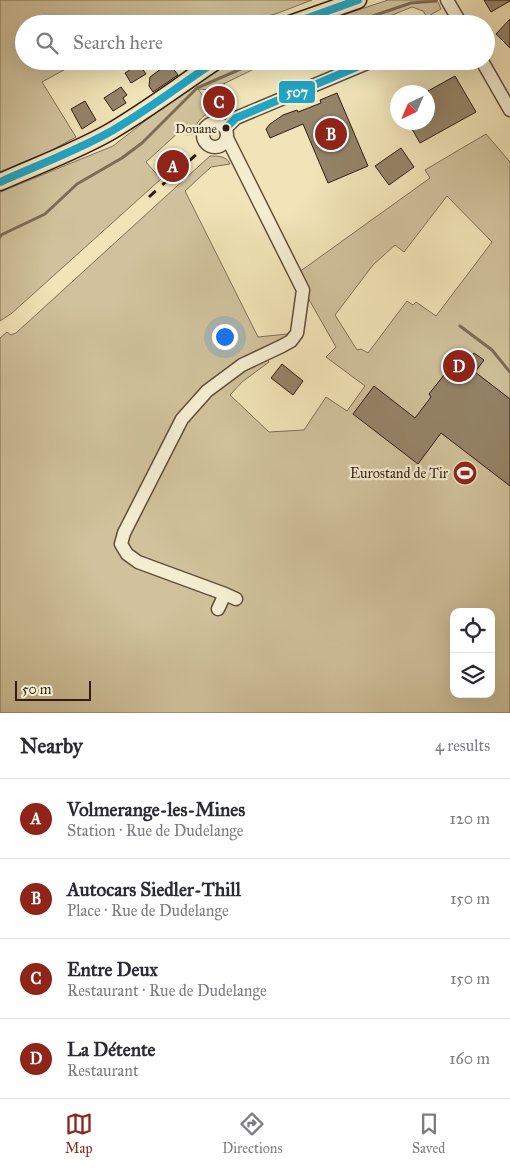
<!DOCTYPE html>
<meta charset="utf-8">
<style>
body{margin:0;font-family:"IM FELL Great Primer",serif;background:#f2f2f3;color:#2b2b33}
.controls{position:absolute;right:15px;bottom:15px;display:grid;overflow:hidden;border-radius:10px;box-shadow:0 5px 20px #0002}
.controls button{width:45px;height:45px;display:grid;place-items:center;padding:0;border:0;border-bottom:1px solid #e1e1e2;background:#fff;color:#2b2b33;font:25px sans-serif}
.compass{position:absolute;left:390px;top:85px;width:45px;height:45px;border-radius:50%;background:#fff;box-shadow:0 5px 20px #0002;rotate:224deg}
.scale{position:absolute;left:15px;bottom:12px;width:76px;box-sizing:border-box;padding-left:5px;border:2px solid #311b12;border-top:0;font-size:14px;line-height:18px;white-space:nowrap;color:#311b12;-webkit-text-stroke:4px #f6edd1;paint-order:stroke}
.you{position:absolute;left:224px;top:336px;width:18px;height:18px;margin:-12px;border:4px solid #fff;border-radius:50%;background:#1a73e8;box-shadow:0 0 0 8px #1a73e833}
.badge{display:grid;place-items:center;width:32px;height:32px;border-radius:50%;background:#8f2418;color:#fff;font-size:16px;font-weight:700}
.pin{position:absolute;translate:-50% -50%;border:2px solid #fff;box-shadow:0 1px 5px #0006}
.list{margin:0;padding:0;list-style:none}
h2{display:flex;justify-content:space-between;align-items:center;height:65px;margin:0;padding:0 20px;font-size:21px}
h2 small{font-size:16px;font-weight:400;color:#7c7c81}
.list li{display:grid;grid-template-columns:32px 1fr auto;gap:15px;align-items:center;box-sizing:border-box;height:80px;padding:0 20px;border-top:1px solid #e1e1e2}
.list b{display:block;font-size:19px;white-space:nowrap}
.list p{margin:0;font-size:16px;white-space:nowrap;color:#7c7c81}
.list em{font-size:16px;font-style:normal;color:#7c7c81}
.icon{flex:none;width:28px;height:28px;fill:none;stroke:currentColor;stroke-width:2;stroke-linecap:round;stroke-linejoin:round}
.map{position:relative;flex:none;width:510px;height:713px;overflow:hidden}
.search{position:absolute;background:#fff;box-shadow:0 5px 20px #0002;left:15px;right:15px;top:15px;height:55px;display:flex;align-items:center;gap:12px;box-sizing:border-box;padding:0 18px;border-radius:28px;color:#7c7c81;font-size:19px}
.sheet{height:385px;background:#fff}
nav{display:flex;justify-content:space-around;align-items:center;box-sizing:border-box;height:70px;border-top:1px solid #e1e1e2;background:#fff;font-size:14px;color:#7c7c81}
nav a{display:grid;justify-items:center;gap:2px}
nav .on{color:#8f2418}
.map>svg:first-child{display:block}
</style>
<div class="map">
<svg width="510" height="713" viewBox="0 0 510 713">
<rect width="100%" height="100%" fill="#f1e4b8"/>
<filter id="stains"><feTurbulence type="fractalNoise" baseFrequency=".004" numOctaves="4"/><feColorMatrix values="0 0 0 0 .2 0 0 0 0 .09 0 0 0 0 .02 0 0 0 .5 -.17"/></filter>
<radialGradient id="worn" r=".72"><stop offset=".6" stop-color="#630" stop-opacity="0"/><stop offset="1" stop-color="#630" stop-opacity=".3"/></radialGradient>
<path fill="#d0c29c" stroke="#806e57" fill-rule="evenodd" d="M0 0H312L278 13 242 24H24V61H82L71 66 42 82 76 137 43 155 0 174Z
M388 0H437L441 9 427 17 423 11 412 7 370 24H316Z
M232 61H274L254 69 211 90 198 89 205 99 211 112C201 116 196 123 193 134L187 135 181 130 146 162 161 179 12 313 0 321V192L113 146 185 90Z
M486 134 510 162V713H0V338L7 332 11 335 16 333 210 156C218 156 227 156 230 164L211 167 185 191 258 337 297 333 264 354 269 362 242 382 230 395 269 432 304 430 326 397 347 411 365 386 326 357 336 347 295 275 430 178 425 170ZM447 196 492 242 436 316 416 302 413 305 407 301 368 353 361 349 357 350 335 315 373 265 395 245 404 252ZM454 612H491V694H454Z"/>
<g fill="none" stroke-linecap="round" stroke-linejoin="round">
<path stroke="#7d6b54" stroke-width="3" d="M349 24 411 3 436 1
M0 237 1 235 45 214 77 184 122 158 142 143 197 88 259 61
M460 326 492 350 510 372"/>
</g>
<path fill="#958468" stroke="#311b12" d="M484 0H510V1L491 12Z
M510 19V48L496 34Z
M169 63 178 75 153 92 149 86 150 77Z
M139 64 146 74 131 83 125 73Z
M455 76 476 112 420 143 408 122H428V91Z
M225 85 233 103 218 111 209 92Z
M121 87 127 95 123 98 126 103 113 111 104 98Z
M337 93 368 166 328 183 303 124 270 138 266 129 270 124 283 115 297 110 298 112 321 103 320 100Z
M85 101 96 120 82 129 71 109Z
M401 148 414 167 389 185 375 166Z
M459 350 470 359 474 353 484 360 475 372 510 399V486L441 433 418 464 353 414 374 386 415 418 431 397 429 394 444 375 443 371Z
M282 364 303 381 293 395 271 378Z"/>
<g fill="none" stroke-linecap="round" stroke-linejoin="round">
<defs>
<path id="minor" d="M447 0 461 24
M482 61 510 110
M203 135a12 12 0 1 1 24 0a12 12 0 1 1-24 0Z
M226 128 236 118 372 61
M225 594 236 599
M218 609 225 594 138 562 127 554 121 544 124 533 182 419 207 391 242 365 282 346 291 341 297 333 303 290 227 138"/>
<path id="major" d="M290 24 358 0
M0 182C36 166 74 152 108 133 146 111 180 85 216 61"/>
</defs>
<use href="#minor" stroke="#614d3c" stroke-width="15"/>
<use href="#major" stroke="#311b12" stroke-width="19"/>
<use href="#minor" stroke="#f6edd1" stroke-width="12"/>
<use href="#major" stroke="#f1e4b8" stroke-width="16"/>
<path stroke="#311b12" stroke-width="3" stroke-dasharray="9 9" stroke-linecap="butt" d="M149 197 199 152"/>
<defs>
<path id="bus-1" d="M291 24 358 0
M226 128 236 118 371 61
M0 182C36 166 73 152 108 133 145 112 180 85 216 61"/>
</defs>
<use href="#bus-1" stroke="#f6edd1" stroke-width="11"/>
<use href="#bus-1" stroke="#22a4c2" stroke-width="8"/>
</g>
<defs>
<symbol id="stadium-disc" viewBox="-11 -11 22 22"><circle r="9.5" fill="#8f2418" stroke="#f6edd1"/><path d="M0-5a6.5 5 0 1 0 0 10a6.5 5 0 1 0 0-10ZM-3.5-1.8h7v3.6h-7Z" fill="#fff"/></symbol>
</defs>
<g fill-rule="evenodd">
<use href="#stadium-disc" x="451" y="459" width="28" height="28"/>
</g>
<circle fill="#311b12" stroke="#f6edd1" stroke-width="2" cx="226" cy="128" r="4.5"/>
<g text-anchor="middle" stroke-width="4.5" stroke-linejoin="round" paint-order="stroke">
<g font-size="13" fill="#311b12" stroke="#f6edd1" text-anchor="end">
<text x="217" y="133">Douane</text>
</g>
<g font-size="14" fill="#311b12" stroke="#f6edd1" text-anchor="end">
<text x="448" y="478">Eurostand de Tir</text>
</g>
</g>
<rect stroke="#f6edd1" stroke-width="2" x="278" y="80" width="38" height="24" rx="5" fill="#22a4c2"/>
<g font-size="14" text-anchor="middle" font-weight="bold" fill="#fff">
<text x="297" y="97">507</text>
</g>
<rect width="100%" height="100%" filter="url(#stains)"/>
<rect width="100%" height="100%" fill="url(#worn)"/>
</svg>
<div class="controls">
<button><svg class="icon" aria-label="locate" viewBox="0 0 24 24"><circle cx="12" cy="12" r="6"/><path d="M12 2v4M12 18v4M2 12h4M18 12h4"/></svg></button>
<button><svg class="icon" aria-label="layers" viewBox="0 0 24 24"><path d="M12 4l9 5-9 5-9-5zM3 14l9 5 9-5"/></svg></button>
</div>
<svg class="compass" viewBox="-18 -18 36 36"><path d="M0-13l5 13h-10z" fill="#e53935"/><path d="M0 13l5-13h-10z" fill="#7c7c81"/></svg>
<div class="scale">50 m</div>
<div class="you"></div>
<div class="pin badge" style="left:173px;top:166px">A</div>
<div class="pin badge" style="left:331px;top:134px">B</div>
<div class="pin badge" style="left:219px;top:102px">C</div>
<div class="pin badge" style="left:459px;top:366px">D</div>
<div class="search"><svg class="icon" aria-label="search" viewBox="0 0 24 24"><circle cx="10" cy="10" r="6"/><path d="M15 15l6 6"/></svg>Search here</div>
</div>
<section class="sheet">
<h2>Nearby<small>4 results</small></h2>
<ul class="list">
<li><span class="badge">A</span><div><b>Volmerange-les-Mines</b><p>Station · Rue de Dudelange</p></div><em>120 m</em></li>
<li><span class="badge">B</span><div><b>Autocars Siedler-Thill</b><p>Place · Rue de Dudelange</p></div><em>150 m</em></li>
<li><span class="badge">C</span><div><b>Entre Deux</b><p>Restaurant · Rue de Dudelange</p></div><em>150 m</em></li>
<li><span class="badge">D</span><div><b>La Détente</b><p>Restaurant</p></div><em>160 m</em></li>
</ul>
</section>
<nav>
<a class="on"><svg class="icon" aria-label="map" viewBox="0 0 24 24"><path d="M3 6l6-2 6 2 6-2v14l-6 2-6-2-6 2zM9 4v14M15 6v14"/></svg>Map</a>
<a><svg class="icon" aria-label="directions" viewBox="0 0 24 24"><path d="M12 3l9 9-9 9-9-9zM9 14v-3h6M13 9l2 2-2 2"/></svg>Directions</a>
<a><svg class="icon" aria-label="saved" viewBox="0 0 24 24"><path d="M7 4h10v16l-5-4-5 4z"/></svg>Saved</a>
</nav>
